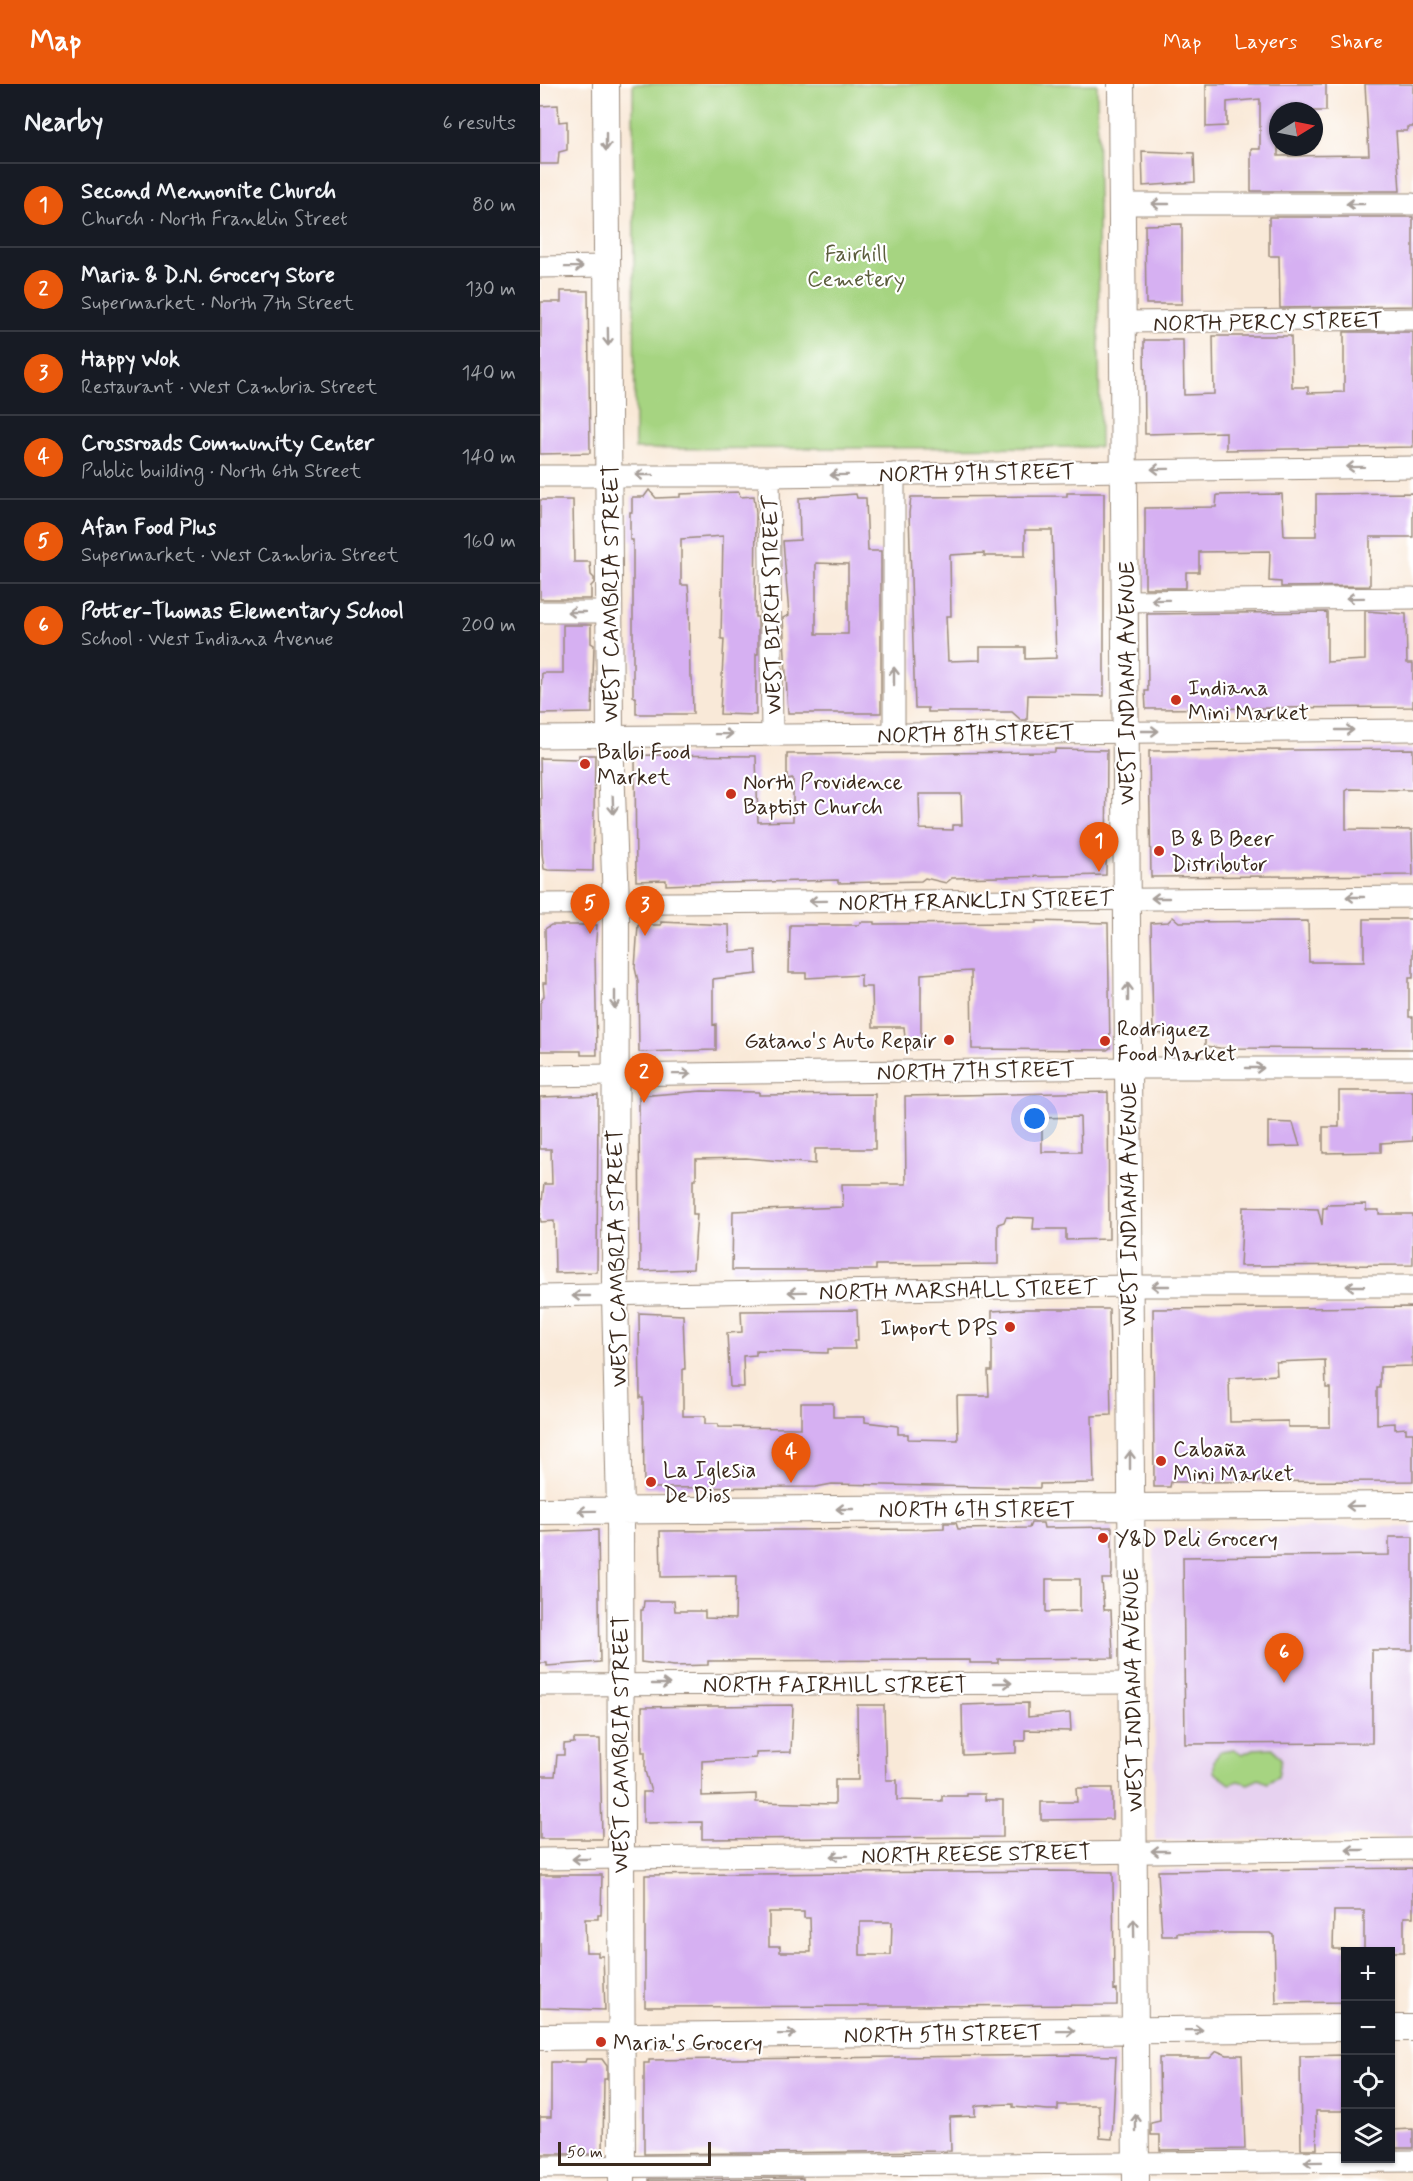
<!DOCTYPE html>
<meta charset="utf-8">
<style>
body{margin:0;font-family:Mynerve,sans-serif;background:#20242c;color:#f1f3f6}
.controls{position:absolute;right:18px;bottom:18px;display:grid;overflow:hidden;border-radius:0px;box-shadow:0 2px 4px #0004}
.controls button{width:54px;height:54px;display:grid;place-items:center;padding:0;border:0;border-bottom:2px solid #363941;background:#171b24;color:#f1f3f6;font:30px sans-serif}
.compass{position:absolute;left:729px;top:18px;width:54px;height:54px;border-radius:50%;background:#171b24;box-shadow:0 2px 4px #0004;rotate:80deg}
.scale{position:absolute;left:18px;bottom:15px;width:153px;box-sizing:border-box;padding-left:6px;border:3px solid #3b2a1e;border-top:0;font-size:16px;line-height:21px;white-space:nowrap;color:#3b2a1e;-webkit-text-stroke:4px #fff;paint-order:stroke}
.you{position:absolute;left:495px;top:1035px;width:21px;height:21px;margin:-15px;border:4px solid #fff;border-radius:50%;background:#1a73e8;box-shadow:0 0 0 9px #1a73e833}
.badge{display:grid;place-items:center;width:39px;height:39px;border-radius:50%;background:#ea580c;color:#fff;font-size:20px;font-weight:700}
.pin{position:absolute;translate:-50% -50px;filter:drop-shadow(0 2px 3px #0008)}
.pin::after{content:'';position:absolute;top:32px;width:21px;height:18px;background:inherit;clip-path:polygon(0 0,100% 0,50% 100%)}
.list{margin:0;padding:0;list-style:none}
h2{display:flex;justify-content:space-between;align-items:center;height:78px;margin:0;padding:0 24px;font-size:26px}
h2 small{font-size:20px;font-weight:400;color:#9ea1a6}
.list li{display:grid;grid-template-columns:39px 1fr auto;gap:18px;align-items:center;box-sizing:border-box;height:84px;padding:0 24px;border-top:2px solid #363941}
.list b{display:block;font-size:22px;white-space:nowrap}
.list p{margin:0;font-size:20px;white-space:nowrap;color:#9ea1a6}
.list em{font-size:20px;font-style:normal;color:#9ea1a6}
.icon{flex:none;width:33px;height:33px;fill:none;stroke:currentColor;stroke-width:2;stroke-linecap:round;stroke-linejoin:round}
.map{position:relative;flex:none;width:873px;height:2097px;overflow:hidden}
header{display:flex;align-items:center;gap:36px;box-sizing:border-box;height:84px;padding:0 30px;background:#ea580c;color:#fff}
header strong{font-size:28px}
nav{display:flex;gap:33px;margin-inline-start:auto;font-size:21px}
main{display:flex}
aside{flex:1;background:#171b24}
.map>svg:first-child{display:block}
</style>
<header>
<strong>Map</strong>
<nav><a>Map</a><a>Layers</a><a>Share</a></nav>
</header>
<main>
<aside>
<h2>Nearby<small>6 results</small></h2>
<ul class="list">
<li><span class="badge">1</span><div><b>Second Mennonite Church</b><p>Church · North Franklin Street</p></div><em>80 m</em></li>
<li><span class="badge">2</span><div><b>Maria &amp; D.N. Grocery Store</b><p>Supermarket · North 7th Street</p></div><em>130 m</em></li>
<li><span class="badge">3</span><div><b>Happy Wok</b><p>Restaurant · West Cambria Street</p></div><em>140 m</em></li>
<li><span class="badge">4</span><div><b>Crossroads Community Center</b><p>Public building · North 6th Street</p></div><em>140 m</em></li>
<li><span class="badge">5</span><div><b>Afan Food Plus</b><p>Supermarket · West Cambria Street</p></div><em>160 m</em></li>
<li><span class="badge">6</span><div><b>Potter-Thomas Elementary School</b><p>School · West Indiana Avenue</p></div><em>200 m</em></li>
</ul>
</aside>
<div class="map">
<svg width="873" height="2097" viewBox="0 0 873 2097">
<rect width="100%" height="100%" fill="#fff"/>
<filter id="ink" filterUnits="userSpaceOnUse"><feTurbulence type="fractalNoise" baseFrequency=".0167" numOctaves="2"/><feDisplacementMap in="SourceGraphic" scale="12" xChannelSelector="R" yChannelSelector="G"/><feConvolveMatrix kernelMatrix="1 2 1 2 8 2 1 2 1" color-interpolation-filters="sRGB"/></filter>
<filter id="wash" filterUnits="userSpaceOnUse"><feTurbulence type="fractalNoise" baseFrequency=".008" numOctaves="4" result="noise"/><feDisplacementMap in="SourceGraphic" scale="24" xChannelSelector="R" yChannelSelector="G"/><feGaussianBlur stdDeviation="1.35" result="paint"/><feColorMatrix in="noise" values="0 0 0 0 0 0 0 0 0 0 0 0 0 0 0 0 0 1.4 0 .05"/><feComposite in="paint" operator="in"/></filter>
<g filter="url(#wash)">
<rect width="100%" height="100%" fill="#f9e9d8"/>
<path fill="#e7d2f0" d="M873 1443V1752L615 1756 614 1445Z"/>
<path fill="#a6d481" stroke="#707f50" stroke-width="1.5" d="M93 0H557L560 363 95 365Z
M733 1664 741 1675 738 1693 727 1699 719 1695 708 1700 699 1697 690 1700 674 1688V1676L681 1667 694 1665 702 1670 713 1665Z"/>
<g id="blocks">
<path fill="#d6b0f2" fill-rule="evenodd" d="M666 0H786V27H738V72L829 71 825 0H873V43H867V47H856L860 107H711V65H720V15L687 18V42L666 43Z
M18 21 19 38 27 37V66L19 68 18 80H0V22Z
M602 67 654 69 655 98 603 102Z
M729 133H873V222L740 224 739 172H729Z
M642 140V220H606L605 141Z
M21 207H48L50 369 0 370 1 218H21Z
M804 248H873V363L686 366V348L605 350 604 256H643L644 311 674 310 673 252H751L752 303H768V309L804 308Z
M109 406 116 414 140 413V410L199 408 200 413 214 412 216 428 215 533H218V570H216V631L180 630 184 555H181L183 452 141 455V501H148L149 512 150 593H152L153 630H96V614L93 612V456H90V428H92V413H104Z
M527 409H564V612L488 611 487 636H481L472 628H388V624H375L369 429 371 413 527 412ZM485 446H512L516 574 485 575V563H440V576L408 577 406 532H411L410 471 444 469V472H485Z
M873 409V453H830V502L741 503V498L729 497 730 467 659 468V488H646V504H605V424L676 423 677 411 742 410 744 452H776V410Z
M316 410 317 414H326L328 467H341V629H248L243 534 249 531 243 457 260 456 259 414ZM276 479 308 480V550H276Z
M0 416H33L34 478H50L51 491 54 494V499L51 502V515H0Z
M825 527 866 530 867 579H873V623L606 625 605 607H608L607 530 787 528V578L825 576Z
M23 541H51V559L54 561 52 629 0 630 2 589H23Z
M515 665 567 666 566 791 412 794 406 799 385 794 381 797 298 799V796L152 800 126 801V796L96 797 95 671 216 672 218 738 253 737V695L247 696V670L515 668ZM379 710H421L422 741H413V746L380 745Z
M873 665V706L809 705 806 707V745L872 746 873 791 611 793 609 667Z
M39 671H55L53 787 8 786 4 785 2 769 0 674 39 675Z
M633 833 639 838 768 837 769 878H824V835H873V894H869V933H873V965L680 964 665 962V948L613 950 611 839 628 838Z
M496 837 568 839 570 964 567 966 432 965 431 887 381 890V965L366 966 364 943H333L332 903H321V891L266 894V889H249L250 841H319L320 838H334V840L496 839Z
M121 838 189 841 190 868 216 866 217 890 173 895V941L176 940V966L99 968 98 897 95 884 98 841H121Z
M11 841H57L55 871 57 971H41V967H0V919L4 912 3 899H6L5 845Z
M162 1007 219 1008V1011L335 1010V1065H275V1080L206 1074 156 1075V1096H153V1130H157L153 1185 100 1187 99 1012Z
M799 1007H873V1057L841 1059V1068L783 1069V1043H799Z
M568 1008 569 1155 526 1156V1145H493L494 1134 466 1133 464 1138 458 1140V1180L336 1181V1186H192L193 1127 303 1123 302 1100H366L365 1012ZM540 1033 541 1068H502V1034Z
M58 1011 57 1188 15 1189 14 1137 1 1138 0 1134 4 1100H12L11 1065H0V1013Z
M728 1038 753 1039 760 1062 728 1063Z
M826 1120V1126H839V1130H873V1181L700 1182 703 1123 778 1125 782 1141 783 1124H787V1121Z
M873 1223 872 1282 840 1283V1304H837V1340L855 1339V1345L866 1344V1349H873V1397L631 1398 630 1403H614L613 1225ZM785 1276 786 1304H790V1343H748V1337L690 1338 689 1294 737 1291 736 1278Z
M485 1225H569L571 1331 552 1332 554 1399 500 1400V1404L292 1400 276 1403 104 1404 103 1314H100L99 1229 143 1231 145 1285H143V1332H165V1340H178V1343L261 1344V1319H293V1333H325V1338L358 1342V1350H368V1355L418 1356 417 1312H449L448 1287H452V1227Z
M317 1226 318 1257H314L315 1265H288V1269L216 1267V1271L203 1272 204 1303H190L187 1249 202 1248 201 1227Z
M404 1439H416L418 1445 489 1444 491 1439H503L504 1444 572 1443V1489L571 1495H562L564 1526H571L573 1574 473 1575H458V1579H430V1576L168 1577V1581L134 1582 101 1578V1526H103L104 1517H134L135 1527H165V1534L195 1535 196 1492 121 1493 120 1447 378 1445 404 1444ZM506 1495H540V1527L506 1528Z
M58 1446 60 1578 7 1582V1579H0V1448Z
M849 1453H873V1566H832V1659L645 1660 643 1473 849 1471Z
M488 1619V1633L530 1629 531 1647 485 1646V1657H476V1669L423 1671 422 1621Z
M253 1621 251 1668 216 1669V1674L162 1677V1712L216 1710V1718L295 1720V1696H318L317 1621H344L346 1696H357V1716L402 1717V1712H427V1710H445V1716H463V1753L162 1755V1738L103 1739V1708H111L105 1687V1668H102V1623Z
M34 1655H60L62 1755H0V1692H15L17 1671H24V1660L34 1659Z
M536 1704H572V1735L501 1736V1718H537Z
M873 1784V1833H864V1868H824V1827H794L793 1865H806V1918L736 1919 734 1851 730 1849H637V1852H622L618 1787Z
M515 1787 573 1788 574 1906 577 1905V1921L105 1923V1791ZM229 1828H264V1834H270L271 1868H240V1862H229ZM320 1838H352L351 1871H320Z
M0 1791H62L61 1831H58V1835H45L46 1868H58V1872H63L65 1926 0 1924Z
M677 1967 687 1971H702L705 2065 620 2066V2051H611V2039L620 2037 619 1974H670Z
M534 1971 576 1972 572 2055 560 2054 559 2021H518V2026H508L473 2023V2020L439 2021 435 2022V2032L410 2033 411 2067 104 2070V1979H109V1976Z
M805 1971 803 2027H776L777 2065H761L760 1972Z
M46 1975H62L67 1982V1995H64L63 2070H0V2033H11V1978H45Z
M873 2045V2064H850V2046Z
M263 2094V2097H109V2095Z"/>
</g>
</g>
<g filter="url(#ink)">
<use href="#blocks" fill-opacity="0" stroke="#9a8a7b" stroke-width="1.5"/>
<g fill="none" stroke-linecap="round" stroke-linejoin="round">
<defs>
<path id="minor" d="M582 120H873
M0 183 67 182
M582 238 873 235
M354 390V650
M0 392H229L873 383
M229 392 232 650
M585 517 873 514
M0 528H71
M0 653 873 646
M0 820 873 813
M0 992 588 984H873
M0 1212 589 1202H873
M0 1601 591 1599
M0 1775 873 1765
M0 2083 873 2077"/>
<path id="tertiary" d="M66 0 70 652 76 819 75 1212 80 1426 82 2097
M581 0 596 2097
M0 1427 873 1421
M850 1944H873
M0 1953 806 1944"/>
</defs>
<use href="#minor" stroke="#9a8a7b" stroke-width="23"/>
<use href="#tertiary" stroke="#9a8a7b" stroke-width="28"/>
<use href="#minor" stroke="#fff" stroke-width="21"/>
<use href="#tertiary" stroke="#fff" stroke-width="26"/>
</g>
<defs><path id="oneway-shaft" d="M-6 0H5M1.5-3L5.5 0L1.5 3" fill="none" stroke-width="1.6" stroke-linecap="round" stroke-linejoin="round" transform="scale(1.5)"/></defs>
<g stroke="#a79f9a">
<use href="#oneway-shaft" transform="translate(66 58) rotate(90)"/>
<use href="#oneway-shaft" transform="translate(620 120) rotate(180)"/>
<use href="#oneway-shaft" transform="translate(815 120) rotate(180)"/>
<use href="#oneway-shaft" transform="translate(34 183) rotate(-1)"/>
<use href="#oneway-shaft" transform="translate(68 253) rotate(89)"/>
<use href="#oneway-shaft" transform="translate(815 383) rotate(179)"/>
<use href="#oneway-shaft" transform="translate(620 385) rotate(179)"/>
<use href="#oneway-shaft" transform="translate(104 391) rotate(-180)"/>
<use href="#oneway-shaft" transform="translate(299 391) rotate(179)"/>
<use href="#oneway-shaft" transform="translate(815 514) rotate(179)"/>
<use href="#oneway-shaft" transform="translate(620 516) rotate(179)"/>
<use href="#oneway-shaft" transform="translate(36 528) rotate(180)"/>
<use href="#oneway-shaft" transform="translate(354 592) rotate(-90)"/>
<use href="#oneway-shaft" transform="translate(805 646)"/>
<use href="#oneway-shaft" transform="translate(610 647)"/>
<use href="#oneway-shaft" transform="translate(184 650) rotate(-1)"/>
<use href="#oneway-shaft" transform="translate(73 721) rotate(88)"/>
<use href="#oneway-shaft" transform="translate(815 813) rotate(180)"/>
<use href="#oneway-shaft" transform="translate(620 814) rotate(180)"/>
<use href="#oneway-shaft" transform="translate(278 817) rotate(179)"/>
<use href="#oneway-shaft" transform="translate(588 908) rotate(-90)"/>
<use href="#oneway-shaft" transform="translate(75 916) rotate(90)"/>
<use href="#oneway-shaft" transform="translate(715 984)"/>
<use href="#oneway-shaft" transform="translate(142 990) rotate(-1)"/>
<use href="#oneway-shaft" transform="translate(620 1202) rotate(-180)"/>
<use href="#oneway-shaft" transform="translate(815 1202) rotate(-180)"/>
<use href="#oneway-shaft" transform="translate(257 1208) rotate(179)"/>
<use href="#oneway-shaft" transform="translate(41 1212) rotate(180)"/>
<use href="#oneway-shaft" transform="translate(590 1376) rotate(-90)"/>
<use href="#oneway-shaft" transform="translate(815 1422) rotate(179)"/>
<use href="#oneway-shaft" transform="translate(305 1425) rotate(180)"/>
<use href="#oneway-shaft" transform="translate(47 1427) rotate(179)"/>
<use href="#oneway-shaft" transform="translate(463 1599)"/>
<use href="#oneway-shaft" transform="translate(121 1600)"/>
<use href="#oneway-shaft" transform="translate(815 1766) rotate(180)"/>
<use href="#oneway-shaft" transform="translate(620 1767) rotate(180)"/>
<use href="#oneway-shaft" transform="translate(299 1772) rotate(179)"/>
<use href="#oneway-shaft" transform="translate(41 1775) rotate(180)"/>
<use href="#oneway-shaft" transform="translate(594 1844) rotate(-91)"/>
<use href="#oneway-shaft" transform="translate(654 1946) rotate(-1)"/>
<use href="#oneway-shaft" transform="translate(526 1947) rotate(-1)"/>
<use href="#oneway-shaft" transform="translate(247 1950) rotate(-1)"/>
<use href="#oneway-shaft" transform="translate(596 2039) rotate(-90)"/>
<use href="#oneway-shaft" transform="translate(773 2078) rotate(179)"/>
</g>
</g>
<g fill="#c8321e" stroke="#fff" stroke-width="2">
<circle cx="636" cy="616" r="6"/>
<circle cx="45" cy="680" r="6"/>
<circle cx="191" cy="710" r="6"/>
<circle cx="619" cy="767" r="6"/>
<circle cx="409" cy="956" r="6"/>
<circle cx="565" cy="957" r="6"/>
<circle cx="470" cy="1243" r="6"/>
<circle cx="621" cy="1377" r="6"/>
<circle cx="111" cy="1398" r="6"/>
<circle cx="563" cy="1454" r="6"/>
<circle cx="61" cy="1958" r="6"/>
</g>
<g text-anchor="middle" stroke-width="4.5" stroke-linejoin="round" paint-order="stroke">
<g font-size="22" fill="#5b5d3c" stroke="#fff">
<text x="316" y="177">Fairhill<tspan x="316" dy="25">Cemetery</tspan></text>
</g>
<g font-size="22" fill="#3b2a1e" stroke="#fff">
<text transform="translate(728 237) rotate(-1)" y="8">NORTH PERCY STREET</text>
<text transform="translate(437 388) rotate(-1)" y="8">NORTH 9TH STREET</text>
<text transform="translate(70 509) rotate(-90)" y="8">WEST CAMBRIA STREET</text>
<text transform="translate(231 521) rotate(-91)" y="8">WEST BIRCH STREET</text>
<text transform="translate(586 599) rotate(-90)" y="8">WEST INDIANA AVENUE</text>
<text transform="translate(436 649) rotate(-1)" y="8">NORTH 8TH STREET</text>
<text transform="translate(436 816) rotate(-1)" y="8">NORTH FRANKLIN STREET</text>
<text transform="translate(436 986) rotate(-1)" y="8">NORTH 7TH STREET</text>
<text transform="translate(588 1120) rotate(-90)" y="8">WEST INDIANA AVENUE</text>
<text transform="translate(76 1174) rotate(-91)" y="8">WEST CAMBRIA STREET</text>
<text transform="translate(418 1205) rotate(-1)" y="8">NORTH MARSHALL STREET</text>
<text x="437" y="1433">NORTH 6TH STREET</text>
<text x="295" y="1608">NORTH FAIRHILL STREET</text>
<text transform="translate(592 1606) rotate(-91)" y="8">WEST INDIANA AVENUE</text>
<text transform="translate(80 1660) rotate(-90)" y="8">WEST CAMBRIA STREET</text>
<text transform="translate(436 1769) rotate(-1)" y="8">NORTH REESE STREET</text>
<text transform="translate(403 1949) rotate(-1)" y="8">NORTH 5TH STREET</text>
</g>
<g font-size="22" fill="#3b2a1e" stroke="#fff" text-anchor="start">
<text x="648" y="611">Indiana<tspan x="648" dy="25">Mini Market</tspan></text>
<text x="57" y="675">Balbi Food<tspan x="57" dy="25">Market</tspan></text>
<text x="203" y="705">North Providence<tspan x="203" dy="25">Baptist Church</tspan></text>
<text x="631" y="762">B &amp; B Beer<tspan x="631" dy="25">Distributor</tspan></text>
<text x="577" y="952">Rodriguez<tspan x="577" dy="25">Food Market</tspan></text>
<text x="397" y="964" text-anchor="end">Gatano's Auto Repair</text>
<text x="458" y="1251" text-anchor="end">Import DPS</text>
<text x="633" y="1372">Cabaña<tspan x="633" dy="25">Mini Market</tspan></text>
<text x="123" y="1393">La Iglesia<tspan x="123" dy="25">De Dios</tspan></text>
<text x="575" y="1462">Y&amp;D Deli Grocery</text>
<text x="73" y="1966">Maria's Grocery</text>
</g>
</g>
</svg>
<div class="controls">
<button>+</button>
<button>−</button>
<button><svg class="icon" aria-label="locate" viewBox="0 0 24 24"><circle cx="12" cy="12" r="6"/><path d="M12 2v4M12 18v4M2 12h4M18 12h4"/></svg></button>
<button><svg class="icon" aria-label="layers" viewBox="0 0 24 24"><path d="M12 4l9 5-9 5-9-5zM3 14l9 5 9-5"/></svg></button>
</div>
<svg class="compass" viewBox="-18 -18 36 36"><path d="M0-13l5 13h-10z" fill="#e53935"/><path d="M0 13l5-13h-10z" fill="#9ea1a6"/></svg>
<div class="scale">50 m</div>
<div class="you"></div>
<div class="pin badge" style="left:559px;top:788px">1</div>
<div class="pin badge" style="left:104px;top:1019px">2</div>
<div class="pin badge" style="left:105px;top:852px">3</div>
<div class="pin badge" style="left:251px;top:1399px">4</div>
<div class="pin badge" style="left:50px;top:850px">5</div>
<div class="pin badge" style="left:744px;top:1599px">6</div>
</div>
</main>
